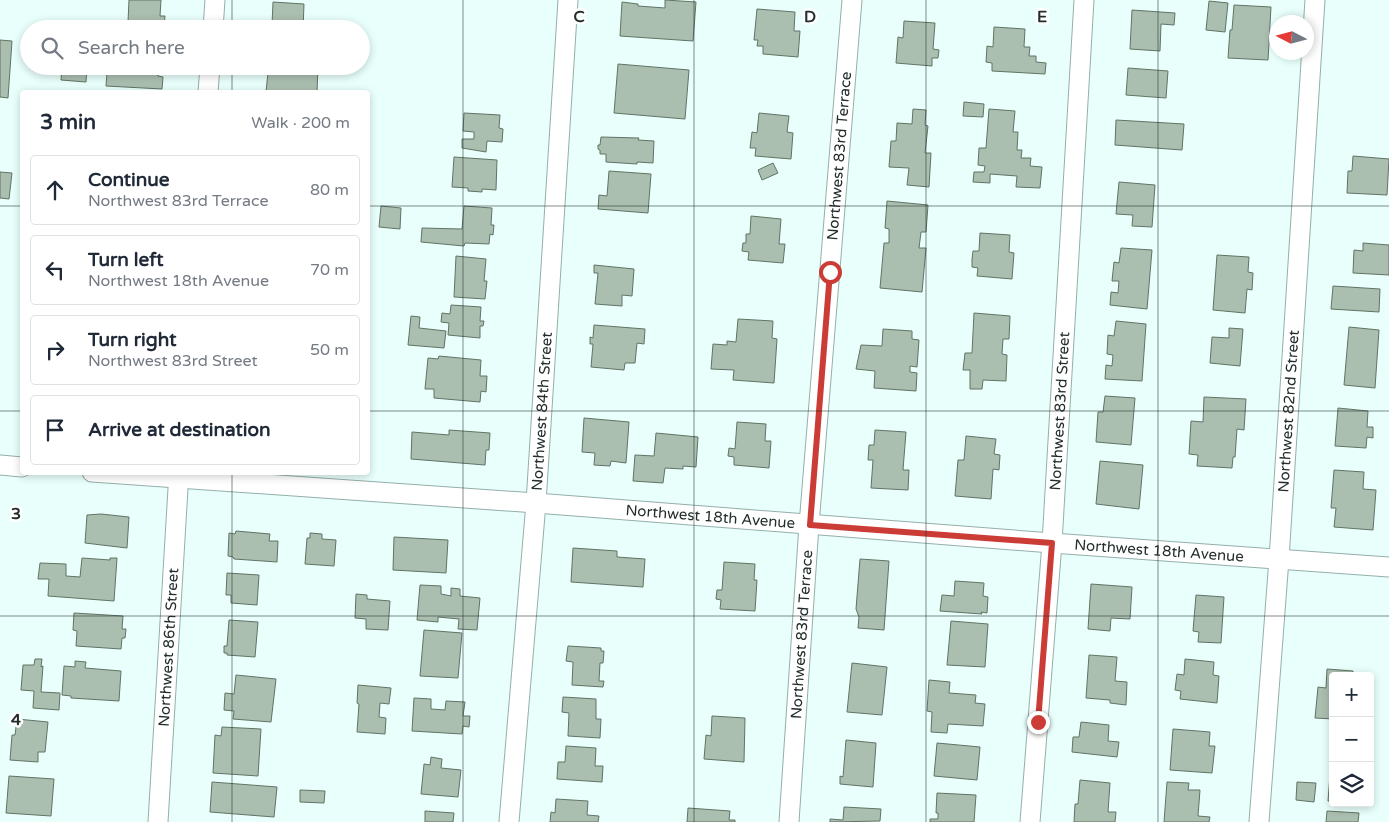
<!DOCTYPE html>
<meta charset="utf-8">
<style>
body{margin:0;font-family:"Varela Round",sans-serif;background:#f6f6f7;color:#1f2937}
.controls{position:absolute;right:15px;bottom:15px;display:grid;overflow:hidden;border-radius:5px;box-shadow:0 2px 8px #0003}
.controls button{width:45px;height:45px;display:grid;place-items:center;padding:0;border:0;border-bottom:1px solid #e0e1e3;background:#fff;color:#1f2937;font:25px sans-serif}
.compass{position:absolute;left:1269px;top:15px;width:45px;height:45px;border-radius:50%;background:#fff;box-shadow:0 2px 8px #0003;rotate:276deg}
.stop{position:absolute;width:15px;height:15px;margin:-11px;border:4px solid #ca3c35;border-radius:50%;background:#fff}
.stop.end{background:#ca3c35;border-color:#fff;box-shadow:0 1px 5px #0008}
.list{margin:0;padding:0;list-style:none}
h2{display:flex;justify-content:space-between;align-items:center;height:65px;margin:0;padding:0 20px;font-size:21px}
h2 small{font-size:16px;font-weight:400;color:#747a83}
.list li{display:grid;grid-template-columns:32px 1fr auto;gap:15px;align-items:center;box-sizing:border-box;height:70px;margin:0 10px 10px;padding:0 10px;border:1px solid #e0e1e3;border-radius:5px}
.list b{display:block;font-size:19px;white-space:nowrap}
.list p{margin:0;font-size:16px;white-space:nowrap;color:#747a83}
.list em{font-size:16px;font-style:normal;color:#747a83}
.icon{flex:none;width:28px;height:28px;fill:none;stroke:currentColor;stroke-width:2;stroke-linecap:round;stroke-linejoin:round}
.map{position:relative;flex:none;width:1389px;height:822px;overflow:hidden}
.search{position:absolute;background:#fff;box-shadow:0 2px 8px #0003;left:20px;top:20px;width:350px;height:55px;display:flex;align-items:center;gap:12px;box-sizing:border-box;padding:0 18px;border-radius:28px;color:#747a83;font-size:19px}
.panel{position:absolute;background:#fff;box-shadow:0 2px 8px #0003;left:20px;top:90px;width:350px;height:385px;border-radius:5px}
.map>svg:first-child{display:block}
</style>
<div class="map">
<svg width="1389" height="822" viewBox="0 0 1389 822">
<rect width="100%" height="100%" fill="#e8fffb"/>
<path fill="#abbfb0" stroke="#617365" d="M129 0H161L160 16H165L164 26 148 25V29H119V21L128 22Z
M665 0 696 2 693 41 620 36 622 2 638 4V6L665 8Z
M1209 1 1228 3 1225 32 1206 30Z
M273 2 304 4 303 29H266V25H272Z
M1234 5 1271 7 1268 60 1228 58 1230 30H1232Z
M757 9 795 12 794 31H800L798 57 763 54V46H757L758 40H754Z
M1132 10 1175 13 1174 25 1161 24 1160 51 1130 49Z
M904 21 935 23 933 49 939 50 938 58H932V66L896 63 898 37 903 38Z
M994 27 1025 29 1024 47H1030L1029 56H1036V62L1046 63 1045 74 992 71V63L986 62 987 46 993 47Z
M0 40 12 41 8 98 0 97Z
M618 64 689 70 685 119 614 113Z
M62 66H87L86 82 61 80Z
M116 66H159L158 76 163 77 162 89 106 86 107 73 116 74Z
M263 66H318L317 92H266L268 72H263Z
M1128 68 1168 71 1166 98 1126 95Z
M964 102 984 104 983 117 963 116Z
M913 109 926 110 925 125 928 126 925 153H931L929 187 907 185 909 168 889 167 891 141H896L897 123 912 124Z
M989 109 1015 111 1013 132H1018L1017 150H1022L1021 158H1031L1030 166 1042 167 1040 188 1016 187 1017 176 990 174V183L973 182 974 172H984L985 166 978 165 979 148H986Z
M464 113 500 115 499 128 503 129 502 142 487 141 486 152 462 148V139H474V132L463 131Z
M759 113 789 116 787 132 793 133 791 159 755 156 756 148H750L752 132 757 133Z
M1116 120 1184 124 1182 150 1115 145Z
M601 137 639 138 638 140 654 141 653 163 637 162V164L606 162V154H600V150L598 149V145H600Z
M1353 156 1389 159 1387 195 1347 193 1348 171H1352Z
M454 157 497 160 496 190 482 189V192L468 191V188L452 187Z
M773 163 778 173 762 180 758 170Z
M609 171 651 174 648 213 598 209 599 195 607 196Z
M0 172 12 173 9 199 0 198Z
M1119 182 1155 185 1152 227 1132 226 1133 215 1116 214Z
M887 201 928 205 926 232H921L919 248H926L922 292 880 288 884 243H889V229L885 228Z
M381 206 401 208 400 229 379 227Z
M464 206 492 208 491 225H494L493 235 490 234 489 244 465 243 464 246 421 242 422 228 462 229Z
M751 216 781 219 779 244H785L783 263 748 260 749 252 742 251 743 243H746V234H750Z
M980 233 1010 235 1009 252 1014 253 1012 279 977 276 978 268 972 267V259L973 251H979Z
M1363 243 1389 245V275L1353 273 1354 250 1363 251Z
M1121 248 1152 250 1147 309 1110 305 1111 292 1118 293 1119 281H1112L1114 262 1119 263Z
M1217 255 1249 257 1248 272 1253 273 1252 290 1247 289 1245 313 1213 310Z
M456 256 486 259 484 281H487L485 299 454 297Z
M594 265 634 269 632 296 622 295V306L595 304 598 273H594Z
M1333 286 1380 289 1379 312 1331 309Z
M451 305 481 307 480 321H484L483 326H480V338L448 335 449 323 441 322 442 313 450 314Z
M974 313 1010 316 1009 339H1003L1002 354 1007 355 1006 381 983 380 982 389H970V370H963L965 353H972Z
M411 316 420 317 419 328 446 331 444 348 408 345Z
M738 319 773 321 772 338 777 339 774 383 733 380 734 370 711 369 713 344 727 345V341L736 342Z
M1116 321 1146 324 1142 381 1105 379 1106 365 1112 366 1113 355 1107 354 1108 335 1114 336Z
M594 325 645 329 644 344 637 343 635 363H625L624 370 591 367 593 344H590V337L593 338Z
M1349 327 1379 330 1375 388 1344 385Z
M1229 328 1243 329 1240 366 1210 363 1212 337 1229 338Z
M883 329 912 331V339L919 340 917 367 910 366V372L917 373 916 391 874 388 875 371 856 369 861 345 882 346Z
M439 356 481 360 480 376H487L486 392 481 391 480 402 434 398V389H425L428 358 438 359Z
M1105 396 1135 398 1131 445 1096 442 1098 412H1103Z
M1204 397 1246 399 1244 430 1237 429 1235 457H1233L1232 468 1197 466 1198 455 1189 454 1191 421 1203 422Z
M1338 408 1368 411 1367 427H1373V438L1367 437 1366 448 1335 446Z
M584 418 629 422 626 463 611 461 610 466 594 465 595 453 582 452Z
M737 422 766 424 765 441H771L769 468 734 465V457L728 456 729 448 735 449Z
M449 430 490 433 489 450H486L485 465 411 459 412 432 449 435Z
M875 430 906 432 903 470H909L908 490 871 488 873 460H868L869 445H874Z
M656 433 698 437 696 467 683 466V469L665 468 663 483 633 481 635 455 654 456Z
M966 436 996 439 994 454 1000 455 999 470 993 469 991 499 955 496 958 460H964Z
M1100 461 1143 465 1139 509 1096 504Z
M1334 470 1364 472 1363 489 1376 490 1373 530 1334 527 1336 508H1331Z
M101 514 129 517 127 548 85 543 87 515Z
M236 531 270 534 269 541H278L277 562 234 559 233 557 228 556 229 533 235 534Z
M310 533 322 534V539L336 540 334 566 305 564 307 538H310Z
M394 537 448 540 446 573 393 570Z
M573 548 617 551V557L645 559 643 587 571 582Z
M82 558 110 560V558H117L114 601 48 596 49 579H38L40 563 66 564V576L80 577Z
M860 559 889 561 884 630 858 628 859 617 856 609Z
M724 562 755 564 754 580H757L755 611 720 609 721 600 716 599 717 590H722Z
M227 573 259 575 257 605 231 603V595H226Z
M955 581 984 583 983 596 988 597 987 613 981 612 982 614 940 611 942 595 954 596Z
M1091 584 1132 587 1130 619 1111 618 1110 631 1088 629Z
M420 585 441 586V594L451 596V588L460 589V596L480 598 477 630 458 629 459 619 438 617V622L417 620Z
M356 594 367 595V599L390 601 388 630 366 629V619L355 618Z
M1196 595 1224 597 1221 643 1198 642 1199 632 1193 631Z
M74 613 123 616 122 629H126L125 638H122L121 649 76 646 77 631 73 630Z
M229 620 258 622 255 657 227 655V653H224V646H227Z
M951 621 988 624 985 667 947 665Z
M424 630 462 633 458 678 420 676Z
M568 646 601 648V651H604L603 663H600L599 681H604L603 687 572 685 573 662 566 661Z
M1089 655 1117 657 1115 681 1127 682 1126 705 1110 703V700L1086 698Z
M35 659H42L41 667 43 666 41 692 60 693 59 710 33 708 34 691 21 690 23 665H34Z
M1185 659 1214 662 1213 675 1219 676 1217 703 1180 699 1181 691 1175 690 1177 674 1184 675Z
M75 661 86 662 85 668 121 671 119 701 71 698V696L62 695 64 666 75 667Z
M852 663 887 667 882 715 847 712Z
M1327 669 1353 671V676H1333V719L1315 718 1318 687 1326 688Z
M236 675 276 679 271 722 233 719 234 711 224 710 225 693 234 694Z
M929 680 950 682 949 693 976 695 975 703 985 704 983 726 948 724 947 733 931 732 932 712 927 711Z
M358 685 391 688 389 704 380 703 379 717 386 718 385 734 357 732 359 704 357 703Z
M563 697 596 699V719H601L600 738 568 736 569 713 562 712Z
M414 698 431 699V709L445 710 446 701 465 702 463 716H470L469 727 463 726 462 734 412 731Z
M712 716 745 718 744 762 704 759 706 735 711 736Z
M17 719 48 722 45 752H38V762L10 760 12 735H15Z
M1081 722 1109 725 1108 741 1119 742 1117 757 1072 752 1073 737H1079Z
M222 727 261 729 258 776 213 773 215 735 221 736Z
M1173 729 1210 732 1209 746H1215L1212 773 1170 770Z
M846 740 876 743 873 787 840 784V776L843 777Z
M937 743 980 747 977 780 934 776Z
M566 746 596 748 595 766H603L602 782 557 779 558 762H565Z
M1332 748H1333V801H1328Z
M431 757 442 759 441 768 461 770 458 797 421 794 424 764 430 765Z
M9 776 54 779 51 816 6 813Z
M1080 780 1110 783 1108 812H1116L1115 822H1074L1075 804H1078Z
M212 782 277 787 274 817 210 812Z
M1167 782 1189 783 1188 790H1200L1198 816 1210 817 1209 822H1164Z
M1297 782 1316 783 1314 802 1296 800Z
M300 790 325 791 324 803 300 802Z
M937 793 976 795 974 822H930V819H938V813H936Z
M556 799 588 801 587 815 599 816 598 822H550L551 812 555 813Z
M844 807 881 809 880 821 830 822V819L843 820Z
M688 808 730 811 729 820H735V822H687Z
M425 811 454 813 453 822H425Z
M1327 811 1359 813 1358 822H1326Z"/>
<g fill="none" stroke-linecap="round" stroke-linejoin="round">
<defs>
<g id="minor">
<path d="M213 29 215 0"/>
<path d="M208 92 210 66"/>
<path d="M0 465 22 467"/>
<path id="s1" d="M92 472 536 503 1052 543 1389 567"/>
<path id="s2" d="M158 822 179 472"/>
<path id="s3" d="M509 822 536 503 568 0"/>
<path id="s4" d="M789 822 809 525 852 0"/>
<path id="s5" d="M1030 822 1052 543 1084 0"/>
<path id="s6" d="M1259 822 1279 559 1315 0"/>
</g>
</defs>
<use href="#minor" stroke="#94afab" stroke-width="21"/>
<use href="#minor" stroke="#fff" stroke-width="19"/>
</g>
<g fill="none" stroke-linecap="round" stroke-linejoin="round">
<path stroke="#ca3c35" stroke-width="6" d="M830 272 810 525 1052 543 1038 722"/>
</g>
<path fill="none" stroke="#232e2c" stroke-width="1" stroke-opacity="0.55" d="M232 0V29M463 0V822M694 0V822M926 0V822M1158 0V822M232 66V92M0 206H22M368 206H1389M0 411H22M368 411H1389M232 472V822M0 616H1389"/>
<g text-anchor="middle" stroke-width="5" stroke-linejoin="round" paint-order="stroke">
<g font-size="15" fill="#232e2c" stroke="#fff">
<text dy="5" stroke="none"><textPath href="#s4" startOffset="668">Northwest 83rd Terrace</textPath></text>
<text dy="5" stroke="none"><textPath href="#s3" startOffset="412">Northwest 84th Street</textPath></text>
<text dy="5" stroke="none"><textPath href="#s5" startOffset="412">Northwest 83rd Street</textPath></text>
<text dy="5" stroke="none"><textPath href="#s6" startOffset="412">Northwest 82nd Street</textPath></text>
<text dy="5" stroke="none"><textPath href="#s1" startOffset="620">Northwest 18th Avenue</textPath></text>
<text dy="5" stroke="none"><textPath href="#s1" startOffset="1070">Northwest 18th Avenue</textPath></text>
<text dy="5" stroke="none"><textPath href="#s4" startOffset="188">Northwest 83rd Terrace</textPath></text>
<text dy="5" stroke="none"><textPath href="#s2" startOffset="175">Northwest 86th Street</textPath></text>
</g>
</g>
<g font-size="16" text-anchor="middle" font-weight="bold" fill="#232e2c" stroke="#fff" stroke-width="5" stroke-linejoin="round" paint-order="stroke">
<text x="579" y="22">C</text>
<text x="810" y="22">D</text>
<text x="1042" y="22">E</text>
<text x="16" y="519">3</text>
<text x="16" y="725">4</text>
</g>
</svg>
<div class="controls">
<button>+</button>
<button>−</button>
<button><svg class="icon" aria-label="layers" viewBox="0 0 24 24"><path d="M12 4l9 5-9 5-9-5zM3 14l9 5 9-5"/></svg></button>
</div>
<svg class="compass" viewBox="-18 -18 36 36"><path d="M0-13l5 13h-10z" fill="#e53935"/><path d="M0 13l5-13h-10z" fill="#747a83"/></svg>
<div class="stop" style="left:830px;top:272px"></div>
<div class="stop end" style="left:1038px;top:722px"></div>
<div class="search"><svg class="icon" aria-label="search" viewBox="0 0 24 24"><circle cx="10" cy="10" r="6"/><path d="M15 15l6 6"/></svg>Search here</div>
<section class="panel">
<h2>3 min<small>Walk · 200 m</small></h2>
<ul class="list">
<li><svg class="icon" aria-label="ahead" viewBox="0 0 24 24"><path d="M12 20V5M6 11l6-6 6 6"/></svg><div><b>Continue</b><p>Northwest 83rd Terrace</p></div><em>80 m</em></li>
<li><svg class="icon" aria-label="left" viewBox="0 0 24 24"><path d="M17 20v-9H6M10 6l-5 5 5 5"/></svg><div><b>Turn left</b><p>Northwest 18th Avenue</p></div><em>70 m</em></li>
<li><svg class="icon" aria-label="right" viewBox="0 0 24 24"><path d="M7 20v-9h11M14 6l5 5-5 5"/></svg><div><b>Turn right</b><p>Northwest 83rd Street</p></div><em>50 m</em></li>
<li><svg class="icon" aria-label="arrive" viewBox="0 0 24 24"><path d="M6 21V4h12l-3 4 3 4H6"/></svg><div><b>Arrive at destination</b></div></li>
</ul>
</section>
</div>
